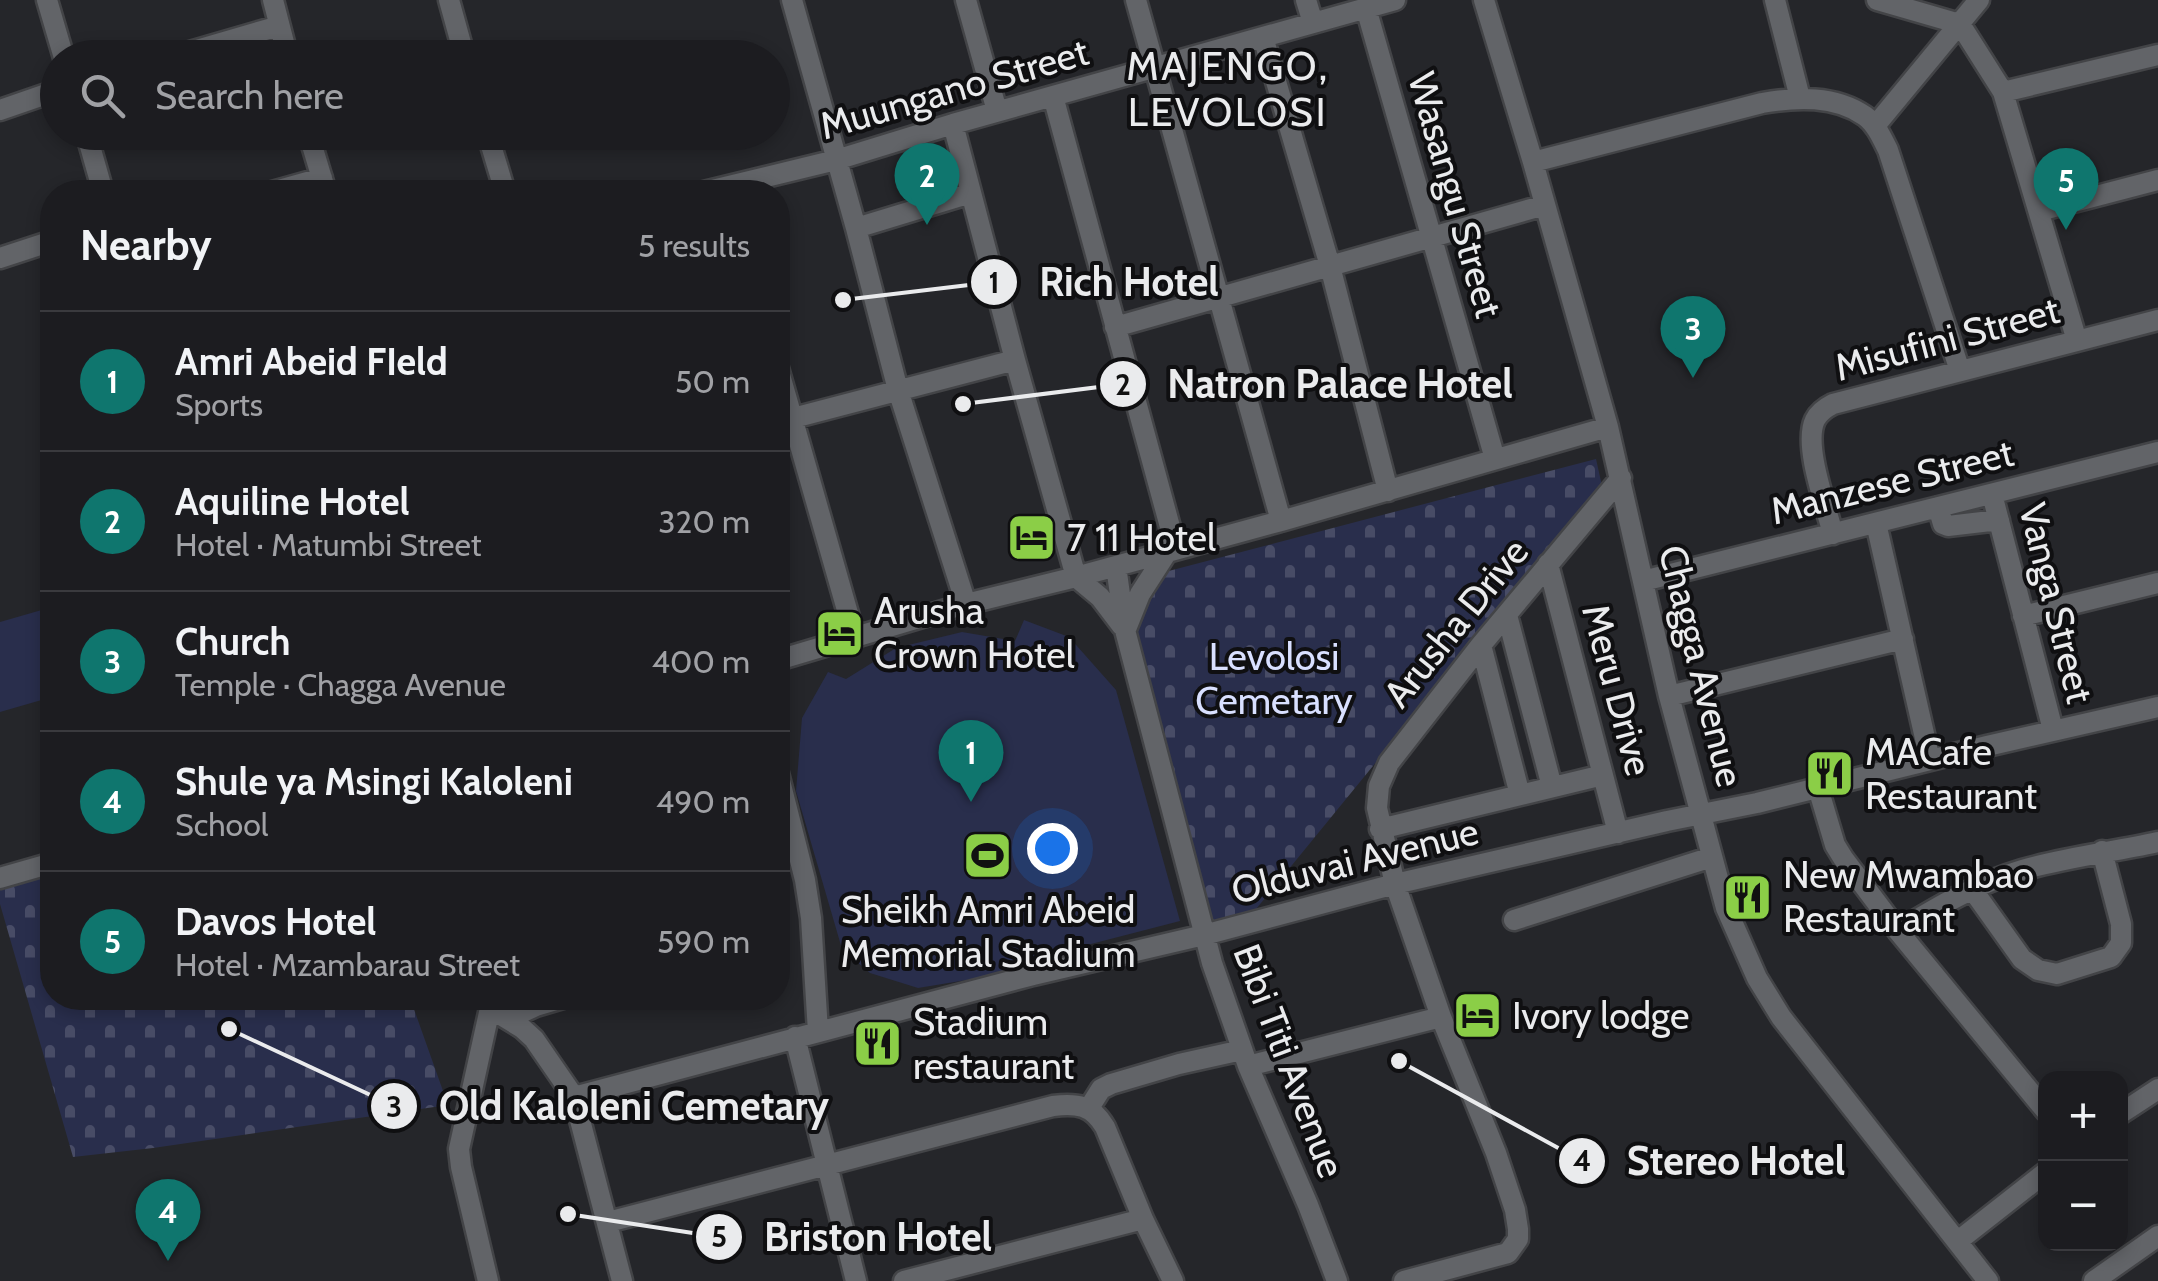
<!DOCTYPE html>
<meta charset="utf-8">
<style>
body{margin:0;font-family:Cabin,sans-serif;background:#252529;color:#f1f3f6}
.controls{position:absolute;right:30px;bottom:30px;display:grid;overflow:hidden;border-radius:20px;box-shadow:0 5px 15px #0003}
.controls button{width:90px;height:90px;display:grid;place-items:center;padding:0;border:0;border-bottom:2px solid #3a3a3e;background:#1c1c20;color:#f1f3f6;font:50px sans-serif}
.you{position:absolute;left:1052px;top:848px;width:35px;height:35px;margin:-25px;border:8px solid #fff;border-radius:50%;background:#1a73e8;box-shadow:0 0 0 15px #1a73e833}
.badge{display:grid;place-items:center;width:65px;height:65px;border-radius:50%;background:#0f766e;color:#fff;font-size:32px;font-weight:700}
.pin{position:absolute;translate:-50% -82px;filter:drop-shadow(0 2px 5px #0008)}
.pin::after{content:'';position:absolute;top:52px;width:35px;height:30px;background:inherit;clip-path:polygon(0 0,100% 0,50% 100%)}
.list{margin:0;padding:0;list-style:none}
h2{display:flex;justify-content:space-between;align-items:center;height:130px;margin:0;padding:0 40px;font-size:42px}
h2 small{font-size:32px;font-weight:400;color:#a0a1a5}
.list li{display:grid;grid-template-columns:65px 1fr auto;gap:30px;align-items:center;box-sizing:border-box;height:140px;padding:0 40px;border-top:2px solid #3a3a3e}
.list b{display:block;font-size:38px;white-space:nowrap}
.list p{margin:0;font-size:32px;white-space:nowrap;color:#a0a1a5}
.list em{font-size:32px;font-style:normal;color:#a0a1a5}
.icon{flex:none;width:55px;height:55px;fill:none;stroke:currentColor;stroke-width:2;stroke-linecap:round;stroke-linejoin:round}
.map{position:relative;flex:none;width:2158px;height:1281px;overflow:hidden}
.search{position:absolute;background:#1c1c20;box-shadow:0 5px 15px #0003;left:40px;top:40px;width:750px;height:110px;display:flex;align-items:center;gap:25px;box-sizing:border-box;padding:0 35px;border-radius:55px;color:#a0a1a5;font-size:38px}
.panel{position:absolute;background:#1c1c20;box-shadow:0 5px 15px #0003;left:40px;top:180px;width:750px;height:830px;border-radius:40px}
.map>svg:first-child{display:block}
</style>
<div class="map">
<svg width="2158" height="1281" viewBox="0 0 2158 1281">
<defs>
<pattern id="cemetery-stones" width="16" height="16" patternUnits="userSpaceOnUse" patternTransform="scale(2.5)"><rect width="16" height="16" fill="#292e4c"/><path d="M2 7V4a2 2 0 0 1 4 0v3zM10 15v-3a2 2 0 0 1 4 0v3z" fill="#484c66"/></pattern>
</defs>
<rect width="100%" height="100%" fill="#25262a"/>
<path fill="#292e4c" d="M52 607V697L0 712V622Z
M1024 620 1069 637 1116 690 1180 921 1091 944 991 976 918 988 870 973 842 949 796 791 802 718 828 672 846 679 896 648 962 632 1015 641Z"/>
<path fill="url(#cemetery-stones)" d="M1596 459 1602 486 1238 931 1214 938 1125 632 1161 573Z
M52 874V998H410L448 1105 153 1148 73 1157 0 904V890Z"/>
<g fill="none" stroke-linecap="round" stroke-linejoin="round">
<defs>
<path id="minor" d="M47 0 64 58
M273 0 288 58
M449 0 465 58
M792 0 856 228 898 390 966 604
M966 0 997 111
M1136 0 1281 521
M1306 0 1313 23
M1484 0 1533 162 1608 427 1669 696 1726 908 1757 978 1781 1017 1988 1281
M1775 0 1800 98
M1877 0 1960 24 2003 92 2077 341
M1366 8 1495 459
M1263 37 1330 266 1388 491
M169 58 279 26
M2003 92 2158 55
M1053 96 1176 549
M0 110 58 90
M953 124 1015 360 1076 577 1100 597 1122 626
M1875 126 1979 0
M86 132 103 192
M308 132 326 192
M487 132 505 192
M1533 162 1762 103C1796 97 1835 95 1865 116 1876 124 1882 138 1888 150L1960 371
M272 192 322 178
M704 192 836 160 953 124 1395 0
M2039 211 2158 180
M856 228 971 193
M0 258 52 241
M1115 327 1545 205
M778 368 855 638
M778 422 1015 360
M1992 494 2053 730
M1938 507 1943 524 1948 526 1999 520
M1876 523 1930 760
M1833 534C1826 506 1803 445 1815 420 1819 412 1825 408 1833 404L2158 320
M1548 564 1618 833
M1116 566 1125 630 1212 963 1248 1066 1308 1205 1337 1281
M1643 581 2158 452
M1507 615 1552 787
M2023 616 2158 583
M1126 629 1140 594 1167 552
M1481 645 1520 795
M778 660 966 604 1076 577 1281 521 1608 427
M1669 696 1903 639
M778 773 805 880 811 918 818 1032
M1818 788 1835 845 1843 858 1898 931 2046 1111
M1380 829 1603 775
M0 878 52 863
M1972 889 2022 959 2038 970 2057 974 2111 957 2121 943V924L2102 851
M1514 920 1712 857
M1898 931C1937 907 1978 883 2022 870 2067 857 2113 852 2158 842
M491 1009 522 1028 534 1039 574 1097 622 1281
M508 1019 536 1006 563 998
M795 1037 856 1281
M1248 1066 1441 1017
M574 1097 1033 975 1204 935 1395 884 1667 821 1757 803 1987 746 2158 707
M1089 1108 1101 1089 1111 1084 1179 1064 1242 1050
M2120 1114 2158 1089
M608 1222 1053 1106C1077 1103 1092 1105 1105 1127L1143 1219 1173 1281
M1958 1241 2046 1172
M488 1281 461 1167 459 1149 492 999
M904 1281 1143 1219
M1404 1281 1508 1253 1518 1239V1229L1515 1210 1496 1153 1441 1017 1395 884 1377 808 1379 786 1389 763 1481 645 1621 478
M2094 1281 2158 1236"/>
</defs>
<use href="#minor" stroke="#434447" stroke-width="25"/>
<use href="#minor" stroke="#626468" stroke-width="20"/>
</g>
<defs>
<symbol id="hotel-square" viewBox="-11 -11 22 22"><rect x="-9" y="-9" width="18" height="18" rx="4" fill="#8bce47" stroke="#0f0f11"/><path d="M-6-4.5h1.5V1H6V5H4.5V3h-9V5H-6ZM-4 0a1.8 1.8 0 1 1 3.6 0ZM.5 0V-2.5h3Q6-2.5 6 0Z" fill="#111"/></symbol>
<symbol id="restaurant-square" viewBox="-11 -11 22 22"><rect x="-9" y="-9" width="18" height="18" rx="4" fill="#8bce47" stroke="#0f0f11"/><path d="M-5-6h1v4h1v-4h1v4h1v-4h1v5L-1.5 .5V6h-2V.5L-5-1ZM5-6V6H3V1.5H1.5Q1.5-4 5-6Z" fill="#111"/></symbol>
<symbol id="stadium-square" viewBox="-11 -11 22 22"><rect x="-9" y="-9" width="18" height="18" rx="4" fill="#8bce47" stroke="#0f0f11"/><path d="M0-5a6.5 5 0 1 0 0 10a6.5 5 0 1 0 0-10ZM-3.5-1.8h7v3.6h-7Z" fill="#111"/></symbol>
</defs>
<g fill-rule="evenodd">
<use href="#hotel-square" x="1004" y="510" width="55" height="55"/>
<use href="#hotel-square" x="812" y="606" width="55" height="55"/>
<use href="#restaurant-square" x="1802" y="746" width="55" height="55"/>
<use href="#stadium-square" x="960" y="828" width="55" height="55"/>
<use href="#restaurant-square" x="1720" y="870" width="55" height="55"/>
<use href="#hotel-square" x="1450" y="988" width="55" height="55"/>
<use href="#restaurant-square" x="850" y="1016" width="55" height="55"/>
</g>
<g text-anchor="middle" stroke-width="8" stroke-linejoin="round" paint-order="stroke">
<g font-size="38" fill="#eaebed" stroke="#0f0f11">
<text transform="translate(954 89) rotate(-16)" y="13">Muungano Street</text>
<text transform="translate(1455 195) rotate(74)" y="13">Wasangu Street</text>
<text transform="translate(1947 339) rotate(-15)" y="13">Misufini Street</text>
<text transform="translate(1892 482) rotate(-14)" y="13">Manzese Street</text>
<text transform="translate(2056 603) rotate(76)" y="13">Vanga Street</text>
<text transform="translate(1456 623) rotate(-51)" y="13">Arusha Drive</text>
<text transform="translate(1701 666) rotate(76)" y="13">Chagga Avenue</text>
<text transform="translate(1617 690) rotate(75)" y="13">Meru Drive</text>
<text transform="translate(1355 861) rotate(-14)" y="13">Olduvai Avenue</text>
<text transform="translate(1289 1061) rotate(69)" y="13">Bibi Titi Avenue</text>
</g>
<g font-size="38" fill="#eaebed" stroke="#0f0f11" text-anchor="start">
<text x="1067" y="551">7 11 Hotel</text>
<text x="874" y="624">Arusha<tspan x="874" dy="44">Crown Hotel</tspan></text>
<text x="1865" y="765">MACafe<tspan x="1865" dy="44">Restaurant</tspan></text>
<text x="1783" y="888">New Mwambao<tspan x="1783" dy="44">Restaurant</tspan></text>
<text x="988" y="923" text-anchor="middle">Sheikh Amri Abeid<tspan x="988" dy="44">Memorial Stadium</tspan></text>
<text x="1512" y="1029">Ivory lodge</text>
<text x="913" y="1035">Stadium<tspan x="913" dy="44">restaurant</tspan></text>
</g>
<g font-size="38" fill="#d9e0ff" stroke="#0f0f11">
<text x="1274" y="670">Levolosi<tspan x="1274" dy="44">Cemetary</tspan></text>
</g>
<g font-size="40" letter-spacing="2.5" fill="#eaebed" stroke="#0f0f11">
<text x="1228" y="80">MAJENGO,<tspan x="1228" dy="46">LEVOLOSI</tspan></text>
</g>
</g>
<path fill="none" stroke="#eaebed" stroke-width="4" d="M843 300L994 282M963 404L1123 384M229 1029L394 1106M1399 1061L1582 1161M568 1214L719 1237"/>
<g fill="#eaebed" stroke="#0f0f11" stroke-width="4">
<circle cx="843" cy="300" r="10"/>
<circle cx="963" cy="404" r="10"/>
<circle cx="229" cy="1029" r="10"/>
<circle cx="1399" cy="1061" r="10"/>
<circle cx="568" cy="1214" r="10"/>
<circle cx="994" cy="282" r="25"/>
<circle cx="1123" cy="384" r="25"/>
<circle cx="394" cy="1106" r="25"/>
<circle cx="1582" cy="1161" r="25"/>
<circle cx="719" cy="1237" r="25"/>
</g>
<g font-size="30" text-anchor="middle" font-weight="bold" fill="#111">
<text x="994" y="293">1</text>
<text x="1123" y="395">2</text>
<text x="394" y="1117">3</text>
<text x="1582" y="1171">4</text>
<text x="719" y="1247">5</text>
</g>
<g font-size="40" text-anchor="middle" font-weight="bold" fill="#eaebed" stroke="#0f0f11" stroke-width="8" stroke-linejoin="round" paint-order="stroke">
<text x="1129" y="296">Rich Hotel</text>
<text x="1340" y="398">Natron Palace Hotel</text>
<text x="634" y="1120">Old Kaloleni Cemetary</text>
<text x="1736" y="1175">Stereo Hotel</text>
<text x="878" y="1251">Briston Hotel</text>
</g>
</svg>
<div class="controls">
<button>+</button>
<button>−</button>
</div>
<div class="you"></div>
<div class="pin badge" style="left:971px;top:802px">1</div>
<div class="pin badge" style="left:927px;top:225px">2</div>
<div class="pin badge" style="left:1693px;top:378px">3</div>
<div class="pin badge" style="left:168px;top:1261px">4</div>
<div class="pin badge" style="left:2066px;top:230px">5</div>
<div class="search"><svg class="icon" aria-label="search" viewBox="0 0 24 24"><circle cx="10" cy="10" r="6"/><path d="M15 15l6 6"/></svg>Search here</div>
<section class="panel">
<h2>Nearby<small>5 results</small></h2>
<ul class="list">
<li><span class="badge">1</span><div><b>Amri Abeid FIeld</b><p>Sports</p></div><em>50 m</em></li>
<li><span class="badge">2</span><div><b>Aquiline Hotel</b><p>Hotel · Matumbi Street</p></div><em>320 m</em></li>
<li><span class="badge">3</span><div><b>Church</b><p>Temple · Chagga Avenue</p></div><em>400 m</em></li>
<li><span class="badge">4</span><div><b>Shule ya Msingi Kaloleni</b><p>School</p></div><em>490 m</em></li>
<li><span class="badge">5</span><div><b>Davos Hotel</b><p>Hotel · Mzambarau Street</p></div><em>590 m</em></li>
</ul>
</section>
</div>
